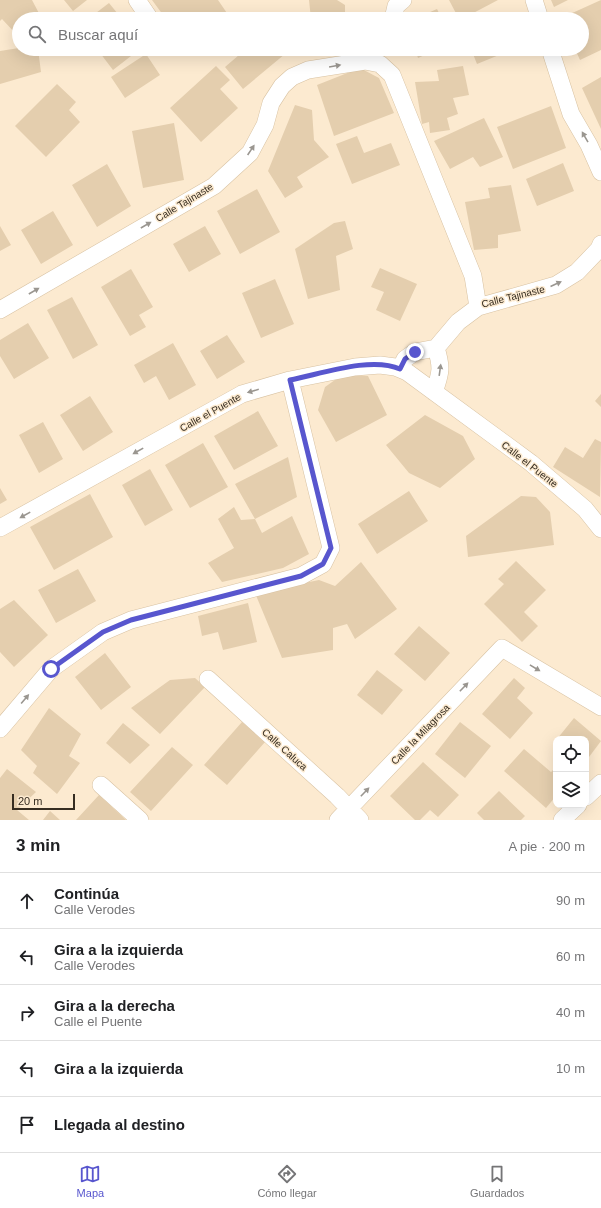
<!DOCTYPE html>
<html lang="es">
<meta charset="utf-8">
<style>
body{margin:0;font-family:Arial,sans-serif;background:#f6f6f6;color:#202124}
.controls{position:absolute;right:12px;bottom:12px;display:grid;overflow:hidden;border-radius:8px;box-shadow:0 4px 16px #0002}
.controls button{width:36px;height:36px;display:grid;place-items:center;padding:0;border:0;border-bottom:1px solid #e0e0e0;background:#fff;color:#202124;font:20px sans-serif}
.scale{position:absolute;left:12px;bottom:10px;width:63px;box-sizing:border-box;padding-left:4px;border:2px solid #362d21;border-top:0;font-size:11px;line-height:14px;white-space:nowrap;color:#362d21;-webkit-text-stroke:3px #fcead0;paint-order:stroke}
.stop{position:absolute;width:12px;height:12px;margin:-9px;border:3px solid #5856ce;border-radius:50%;background:#fff}
.stop.end{background:#5856ce;border-color:#fff;box-shadow:0 1px 4px #0008}
.list{margin:0;padding:0;list-style:none}
h2{display:flex;justify-content:space-between;align-items:center;height:52px;margin:0;padding:0 16px;font-size:17px}
h2 small{font-size:13px;font-weight:400;color:#757577}
.list li{display:grid;grid-template-columns:26px 1fr auto;gap:12px;align-items:center;box-sizing:border-box;height:56px;padding:0 16px;border-top:1px solid #e0e0e0}
.list b{display:block;font-size:15px;white-space:nowrap}
.list p{margin:0;font-size:13px;white-space:nowrap;color:#757577}
.list em{font-size:13px;font-style:normal;color:#757577}
.icon{flex:none;width:22px;height:22px;fill:none;stroke:currentColor;stroke-width:2;stroke-linecap:round;stroke-linejoin:round}
.map{position:relative;flex:none;width:601px;height:820px;overflow:hidden}
.search{position:absolute;background:#fff;box-shadow:0 4px 16px #0002;left:12px;right:12px;top:12px;height:44px;display:flex;align-items:center;gap:10px;box-sizing:border-box;padding:0 14px;border-radius:22px;color:#757577;font-size:15px}
.sheet{height:332px;background:#fff}
nav{display:flex;justify-content:space-around;align-items:center;box-sizing:border-box;height:56px;border-top:1px solid #e0e0e0;background:#fff;font-size:11px;color:#757577}
nav a{display:grid;justify-items:center;gap:2px}
nav .on{color:#5856ce}
.map>svg:first-child{display:block}
</style>
<div class="map">
<svg width="601" height="820" viewBox="0 0 601 820">
<rect width="100%" height="100%" fill="#fcead0"/>
<path fill="#e4ceae" d="M0 0H32L42 19H19V33L16 34 2 19 0 21Z
M64 0H87L73 11Z
M152 0H218L231 19H166Z
M309 0H337L345 5V19H311Z
M449 0H498L462 19H459Z
M551 0H568L554 7Z
M601 0V50L580 60 575 49H582V19H559Z
M109 3 122 19H88Z
M437 9 442 19H414Z
M498 13 500 19H482Z
M19 48 38 49 41 72 0 84V51Z
M97 49H140L113 70Z
M246 49H291L243 89 225 67Z
M415 49H438L418 58Z
M471 49H514L477 64Z
M146 54 160 75 125 98 111 77Z
M216 66 230 80 220 89 238 108 201 142 170 108Z
M463 66 469 95 453 98 458 114 447 118 450 130 430 133 429 122 422 124 415 82 439 81 437 70Z
M360 68 379 78 394 113 334 136 317 85Z
M601 77V129L582 88Z
M57 84 76 102 69 110 80 122 46 157 15 126Z
M295 105 312 110 314 140 329 157 297 177 303 187 285 198 268 171Z
M551 106 566 148 513 169 497 127Z
M484 118 503 157 480 167 473 157 450 169 434 141Z
M174 123 184 180 143 188 132 131Z
M357 136 364 153 391 143 400 165 352 184 336 144Z
M563 163 574 191 537 206 526 179Z
M107 164 131 206 97 227 72 185Z
M511 185 521 231 498 235V248L474 250 465 202 490 198 488 188Z
M257 189 280 232 240 254 217 211Z
M53 211 73 245 41 264 21 230Z
M345 221 353 249 336 256 340 290 308 299 295 249 334 223Z
M0 226 11 245 0 251Z
M205 226 221 254 189 272 173 244Z
M380 268 417 284 400 321 376 310 384 292 371 287Z
M131 269 153 307 139 315 146 327 130 336 101 287Z
M275 279 294 324 261 338 242 293Z
M72 297 98 345 73 359 47 310Z
M28 323 49 358 14 379 0 356V340Z
M227 335 245 362 217 379 200 351Z
M173 343 196 385 169 400 156 376 144 383 134 365Z
M342 375 368 376 387 415 336 442 318 410 325 387Z
M601 394V407L595 401Z
M90 396 113 432 83 451 60 415Z
M258 411 278 446 234 470 214 436Z
M425 415 463 436 475 459 440 488 409 473 386 445Z
M43 422 63 459 39 473 19 435Z
M595 439 601 442 600 497 553 467 565 447 583 458Z
M203 443 228 487 190 508 165 465Z
M288 457 297 497 255 519 235 484Z
M150 469 173 510 145 526 122 485Z
M0 488 7 500 0 504Z
M409 491 428 521 377 554 358 524Z
M90 494 113 537 54 570 30 527Z
M521 496 536 497 550 512 554 545 468 557 466 536Z
M234 507 241 520 255 519 262 533 292 516 309 554 283 568 222 582 208 563 234 548 218 519Z
M516 561 546 590 524 612 538 626 522 642 484 604 504 584 498 579Z
M361 562 397 609 355 639 347 624 333 628V650L282 658 255 593 319 580 335 586Z
M78 569 96 601 56 623 38 590Z
M14 600 48 635 14 667 0 652V609Z
M248 603 257 642 223 650 218 632 202 636 198 616Z
M419 626 450 653 425 681 394 654Z
M105 653 131 687 101 710 75 677Z
M377 670 403 690 382 715 357 695Z
M195 678 205 687 160 734 131 708 170 680Z
M514 678 525 688 517 698 533 713 510 739 482 714Z
M49 708 81 734 69 756 80 763 57 794 33 773 37 766 21 750Z
M574 718 601 741 586 761V739H557Z
M242 722 265 742 227 785 204 765Z
M460 722 491 746 465 778 435 754Z
M123 723 150 745 130 764 106 743Z
M172 747 193 765 151 811 130 792Z
M524 749 551 772 556 767V796L546 808 504 771Z
M423 762 459 795 438 817 430 810 420 820H415L390 796Z
M7 769 36 792 17 810 29 820H0V778Z
M499 791 525 816 521 820H484L477 813Z
M99 795 126 820H76Z
M50 811 60 820H43Z"/>
<g fill="none" stroke-linecap="round" stroke-linejoin="round">
<defs>
<path id="street" d="M137 0 150 19
M534 0 540 19
M393 19 396 6 403 0
M550 49 571 114 589 145 601 172
M0 310 214 186 250 153 265 125 271 103 282 86 292 77 308 70 365 61 380 64 392 75 473 276 478 307
M400 369 405 359 415 352 436 348 458 322 478 307 556 285 577 272 599 249 601 244
M434 392C441 373 442 367 436 348
M0 528 242 394 290 380 355 367 380 365 395 367 407 372 531 463 585 509 601 529
M208 679 337 796 360 820
M0 729 51 669 103 632 131 620 301 576 323 564 331 548 290 380
M101 785 140 820
M586 797 601 783
M338 820 502 648 601 707
M562 820 578 805"/>
</defs>
<use href="#street" stroke="#d8c2a2" stroke-width="18"/>
<use href="#street" stroke="#fff" stroke-width="17"/>
</g>
<defs><path id="oneway-solid" d="M-6-.8H1V-3.2L6.5 0L1 3.2V.8H-6Z"/></defs>
<g fill="#9a9690">
<use href="#oneway-solid" transform="translate(335 66) rotate(-10)"/>
<use href="#oneway-solid" transform="translate(585 137) rotate(-120)"/>
<use href="#oneway-solid" transform="translate(251 150) rotate(-56)"/>
<use href="#oneway-solid" transform="translate(146 225) rotate(-30)"/>
<use href="#oneway-solid" transform="translate(556 284) rotate(-24)"/>
<use href="#oneway-solid" transform="translate(34 291) rotate(-30)"/>
<use href="#oneway-solid" transform="translate(440 370) rotate(-82)"/>
<use href="#oneway-solid" transform="translate(253 391) rotate(164)"/>
<use href="#oneway-solid" transform="translate(138 451) rotate(151)"/>
<use href="#oneway-solid" transform="translate(25 515) rotate(151)"/>
<use href="#oneway-solid" transform="translate(535 668) rotate(31)"/>
<use href="#oneway-solid" transform="translate(464 687) rotate(-46)"/>
<use href="#oneway-solid" transform="translate(25 699) rotate(-50)"/>
<use href="#oneway-solid" transform="translate(365 792) rotate(-46)"/>
</g>
<g fill="none" stroke-linecap="round" stroke-linejoin="round">
<path stroke="#5856ce" stroke-width="5" d="M51 669 103 632 131 620 301 576 323 564 331 548 290 380C321 374 371 356 400 369L405 359 415 352"/>
</g>
<g text-anchor="middle" stroke-width="3" stroke-linejoin="round" paint-order="stroke">
<g font-size="10" fill="#362d21" stroke="#fcead0">
<text transform="translate(184 202) rotate(-31)" y="4">Calle Tajinaste</text>
<text transform="translate(513 296) rotate(-14)" y="4">Calle Tajinaste</text>
<text transform="translate(210 412) rotate(-29)" y="4">Calle el Puente</text>
<text transform="translate(530 464) rotate(38)" y="4">Calle el Puente</text>
<text transform="translate(420 734) rotate(-46)" y="4">Calle la Milagrosa</text>
<text transform="translate(285 749) rotate(42)" y="4">Calle Caluca</text>
</g>
</g>
</svg>
<div class="controls">
<button><svg class="icon" aria-label="locate" viewBox="0 0 24 24"><circle cx="12" cy="12" r="6"/><path d="M12 2v4M12 18v4M2 12h4M18 12h4"/></svg></button>
<button><svg class="icon" aria-label="layers" viewBox="0 0 24 24"><path d="M12 4l9 5-9 5-9-5zM3 14l9 5 9-5"/></svg></button>
</div>
<div class="scale">20 m</div>
<div class="stop" style="left:51px;top:669px"></div>
<div class="stop end" style="left:415px;top:352px"></div>
<div class="search"><svg class="icon" aria-label="search" viewBox="0 0 24 24"><circle cx="10" cy="10" r="6"/><path d="M15 15l6 6"/></svg>Buscar aquí</div>
</div>
<section class="sheet">
<h2>3 min<small>A pie · 200 m</small></h2>
<ul class="list">
<li><svg class="icon" aria-label="ahead" viewBox="0 0 24 24"><path d="M12 20V5M6 11l6-6 6 6"/></svg><div><b>Continúa</b><p>Calle Verodes</p></div><em>90 m</em></li>
<li><svg class="icon" aria-label="left" viewBox="0 0 24 24"><path d="M17 20v-9H6M10 6l-5 5 5 5"/></svg><div><b>Gira a la izquierda</b><p>Calle Verodes</p></div><em>60 m</em></li>
<li><svg class="icon" aria-label="right" viewBox="0 0 24 24"><path d="M7 20v-9h11M14 6l5 5-5 5"/></svg><div><b>Gira a la derecha</b><p>Calle el Puente</p></div><em>40 m</em></li>
<li><svg class="icon" aria-label="left" viewBox="0 0 24 24"><path d="M17 20v-9H6M10 6l-5 5 5 5"/></svg><div><b>Gira a la izquierda</b></div><em>10 m</em></li>
<li><svg class="icon" aria-label="arrive" viewBox="0 0 24 24"><path d="M6 21V4h12l-3 4 3 4H6"/></svg><div><b>Llegada al destino</b></div></li>
</ul>
</section>
<nav>
<a class="on"><svg class="icon" aria-label="map" viewBox="0 0 24 24"><path d="M3 6l6-2 6 2 6-2v14l-6 2-6-2-6 2zM9 4v14M15 6v14"/></svg>Mapa</a>
<a><svg class="icon" aria-label="directions" viewBox="0 0 24 24"><path d="M12 3l9 9-9 9-9-9zM9 14v-3h6M13 9l2 2-2 2"/></svg>Cómo llegar</a>
<a><svg class="icon" aria-label="saved" viewBox="0 0 24 24"><path d="M7 4h10v16l-5-4-5 4z"/></svg>Guardados</a>
</nav>
